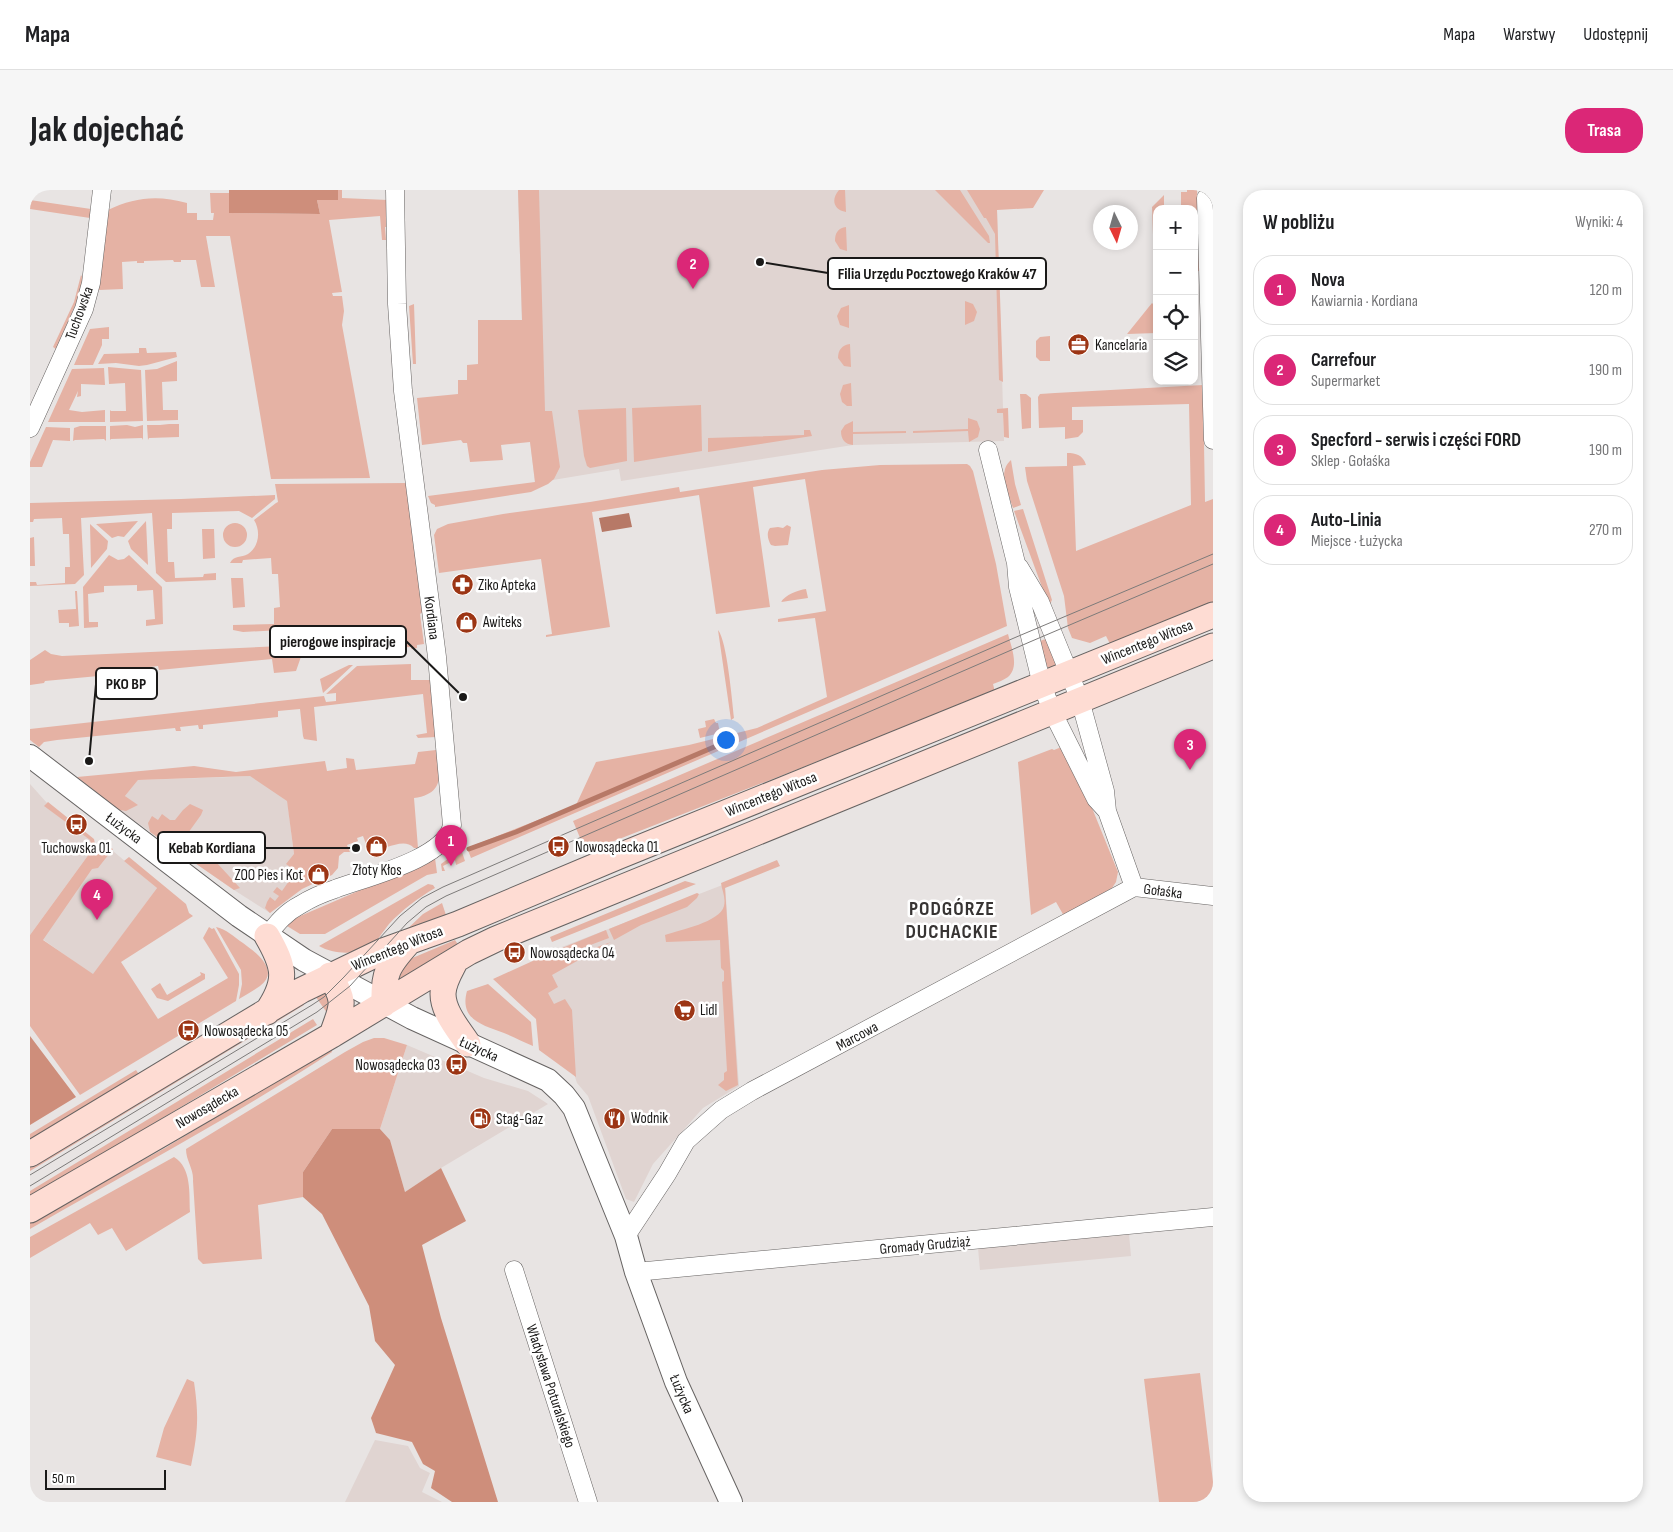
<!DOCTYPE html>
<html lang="pl">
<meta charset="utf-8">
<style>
body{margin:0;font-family:"Sofia Sans Condensed",sans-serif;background:#f6f6f6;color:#202124}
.controls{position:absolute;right:15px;top:15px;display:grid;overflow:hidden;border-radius:10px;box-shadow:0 2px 8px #0003}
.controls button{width:45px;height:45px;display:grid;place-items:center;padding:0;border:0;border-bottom:1px solid #e0e0e0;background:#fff;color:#202124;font:25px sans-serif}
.compass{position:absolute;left:1063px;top:15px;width:45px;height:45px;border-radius:50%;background:#fff;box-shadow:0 2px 8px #0003;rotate:175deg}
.scale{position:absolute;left:15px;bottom:12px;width:121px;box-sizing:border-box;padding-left:5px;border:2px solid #1a1918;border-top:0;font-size:14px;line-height:18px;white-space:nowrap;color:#1a1918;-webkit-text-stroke:4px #fff;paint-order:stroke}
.you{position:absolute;left:695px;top:549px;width:18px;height:18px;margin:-12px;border:4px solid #fff;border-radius:50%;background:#1a73e8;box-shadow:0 0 0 8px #1a73e833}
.badge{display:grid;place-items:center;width:32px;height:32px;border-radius:50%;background:#db2777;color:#fff;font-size:16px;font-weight:700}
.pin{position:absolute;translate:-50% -41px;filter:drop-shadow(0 1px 2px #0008)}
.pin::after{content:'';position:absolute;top:26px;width:18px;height:15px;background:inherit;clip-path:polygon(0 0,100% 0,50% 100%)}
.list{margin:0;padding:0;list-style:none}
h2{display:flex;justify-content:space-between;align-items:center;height:65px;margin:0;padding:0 20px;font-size:21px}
h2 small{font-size:16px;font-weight:400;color:#757577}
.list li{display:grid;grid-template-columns:32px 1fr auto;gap:15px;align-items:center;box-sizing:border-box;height:70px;margin:0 10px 10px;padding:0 10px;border:1px solid #e0e0e0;border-radius:20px}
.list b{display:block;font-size:19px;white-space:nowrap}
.list p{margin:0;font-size:16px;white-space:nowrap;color:#757577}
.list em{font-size:16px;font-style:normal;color:#757577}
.icon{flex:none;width:28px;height:28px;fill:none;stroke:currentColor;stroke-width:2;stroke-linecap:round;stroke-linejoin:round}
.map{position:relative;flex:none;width:1183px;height:1312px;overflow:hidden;border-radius:20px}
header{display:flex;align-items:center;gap:30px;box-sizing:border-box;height:70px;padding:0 25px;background:#fff;border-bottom:1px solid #e0e0e0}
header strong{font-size:24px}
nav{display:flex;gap:28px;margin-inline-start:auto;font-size:18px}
.intro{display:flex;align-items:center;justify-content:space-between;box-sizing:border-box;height:120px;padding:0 30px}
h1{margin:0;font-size:35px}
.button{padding:12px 22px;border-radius:20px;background:#db2777;color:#fff;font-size:18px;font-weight:700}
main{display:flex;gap:30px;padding:0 30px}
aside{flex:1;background:#fff;border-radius:20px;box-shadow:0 2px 8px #0003}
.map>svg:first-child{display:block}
</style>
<header>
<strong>Mapa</strong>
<nav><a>Mapa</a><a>Warstwy</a><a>Udostępnij</a></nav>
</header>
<div class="intro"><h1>Jak dojechać</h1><a class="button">Trasa</a></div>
<main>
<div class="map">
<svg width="1183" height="1312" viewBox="0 0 1183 1312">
<rect width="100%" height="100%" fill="#e8e4e3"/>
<path fill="#e0d4d1" d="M488 0H947L967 19 974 251 823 255 591 291 589 279 505 293 494 198Z
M254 584 266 681 240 723 204 700 89 620 93 621 107 615 95 606 108 590 202 587Z
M0 594 17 613 15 616 60 650 62 660 0 745Z
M77 656 127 698 63 785 11 748Z
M695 694 709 896 673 918 623 974 604 1012 596 1009 558 906 547 893 506 767Z
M377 855 454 888 498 901 518 914 411 978 375 1002 360 950 350 939Z
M1099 1044 1101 1066 950 1080 948 1058Z
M345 1250 378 1256 390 1278 400 1283 392 1302 412 1312H315Z"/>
<path fill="#e5b2a4" d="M308 0H312V8L358 10V37H355L356 50H352L350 26 299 30 312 102 302 103 303 106H312L314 121 312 135 340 288 241 289 200 46H176L185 97H171L166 70H151V72H144L143 70 114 71V73H107V71L92 72 93 99 69 100 78 20C105 7 128 5 157 13V23H167V30H183L184 23H181L180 3H199V23L290 24 287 10H308Z
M488 0H509L515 221H522L530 277 524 289 518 294 501 302 405 317V315L401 313 398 306 505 292 500 252 471 255 473 270 440 272 437 253H433L431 250 392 255 387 208 428 204V190H437V175L448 174V130H492Z
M809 0H815L816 22C803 20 801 9 809 0Z
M905 0H930L959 46 960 53H958Z
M937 0H1014L1003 18 967 20 973 192 969 190 965 44 956 28H954Z
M1157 0H1167L1169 81H1164V19H1151V2H1157Z
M1134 5V19H1127V41L1123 45 1122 17Z
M0 10 61 19 60 28 0 19Z
M816 37 817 61 810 59 805 51C805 43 808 38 816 37Z
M818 76 819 100 810 97 806 87 810 79Z
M51 85 53 88 48 109 26 159 23 157 44 112Z
M935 111 943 114 947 122 944 131 935 135Z
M1122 113 1127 118V143L1097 144Z
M384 114 386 174H383L379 116Z
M819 115V138L810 135 807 126 811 118Z
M79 137V149H72V155L63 175H44L60 139Z
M1020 146V171H1010L1006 167V151L1010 147Z
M820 154 821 177 814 176 808 168C808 160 812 155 820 154Z
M109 158H116L117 163 146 162 147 167 117 175 109 176 86 173 68 174 74 164 109 163Z
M147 171V191L132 192 133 220H148V230L117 231 115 180 127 179Z
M78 177 111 180 113 231 80 232V220L81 221H96L95 193 79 194Z
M74 178 75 195 51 194V206L47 207 48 201 39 220 52 222 75 220V232H18L42 179Z
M821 193 822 216H817L812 212 810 204 813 195Z
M1173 195 1175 312 1183 309V413L1080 454 1076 446 1060 453 1042 448 1038 438 1034 406 997 291 995 277 1037 276V263C1046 263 1053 265 1056 275L1043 276 1046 361 1161 315 1159 214 1042 217V230H1053V242L1048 247 1035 249V237L1009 238 1008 207 1010 204 1025 203Z
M990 204H996L1001 208V238L992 239Z
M671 215 672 261 604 272 602 218Z
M596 218 597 271 560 278 557 276 554 266 548 220Z
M978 218 979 248 974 247 973 223H967V219Z
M938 228 947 231 950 239 948 247 939 252 938 241 883 243V241L938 239Z
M823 231V242L876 241V243L823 244V255C815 254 811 250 811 241L815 235Z
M139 234H149V247L119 248 118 250 117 235H130Z
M97 235 105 237 113 235V250L112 248 81 249 80 250V236Z
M50 236H76V251L74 249 45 250 43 251 44 238Z
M16 237 40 238V251L23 250 12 277H0V272Z
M774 240H780L782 246 678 262V248L774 245Z
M981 270 985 294 991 315 983 318C978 303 967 282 981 270Z
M937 274 940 276 943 281 966 374 977 436 441 668 437 658 546 615 566 572 659 555 727 538 797 507 785 428 748 432V429L796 421 775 289 723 297 740 417 686 424 669 305 562 322 580 437 516 447V445L522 444 511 369 409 383 404 345 407 339 418 334 473 324 560 312 649 297 650 302 792 280 850 275Z
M377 293 394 421 390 424 394 454 387 455V458L381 459 382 457 273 461 266 481 244 483 242 469 129 480 128 476 79 482V485L15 491 14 493 0 495V470L15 460 21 464 32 466 252 456V440L213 442 203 440V435L244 434V418L250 417 248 384H242L241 368 213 370 212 373H200C204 365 211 368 218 364 229 357 231 341 224 330L246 313 248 312 245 294Z
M245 305V309L222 328 209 321 142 323V339H137L138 372H144L145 388 173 387 174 384 186 383V390L136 392 126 383 122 323 51 328 54 385 45 394 0 396V392H6L7 395 35 393V377H40L39 344H33L32 328 4 329 3 332H0V313L151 309Z
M993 319 1022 410 1019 416 984 321Z
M108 331 94 347 88 346 82 348 66 334Z
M116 331 118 375 101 359 98 351Z
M193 345a12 12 0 1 1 24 0a12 12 0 1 1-24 0Z
M60 334 78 351 77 359 61 378Z
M757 335 761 337 758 355 745 356 741 355C738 350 736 343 740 338L748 337 753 338Z
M172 339H184L185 368 173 369Z
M4 347 5 376H0V348Z
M79 365 88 370 94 369 99 365 132 397 133 434 116 436V430L125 429 123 400 107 401V395L74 396V402L58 404 59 432H68V437L54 438 53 397Z
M201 388H213L215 417 203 418Z
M776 399 778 408 751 412C755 405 768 400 776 399Z
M45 401H47L49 436 39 437V433H29L28 420 46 419Z
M688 440C697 451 702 510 704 528L701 530Z
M978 444C981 456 990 477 978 487 974 490 968 492 963 494L965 502 556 662 543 631Z
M1018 448 1027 473 1026 477 1019 479 1016 475 1010 451Z
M381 474V490H402L406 547 388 548 386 545 397 543 393 504 284 517 287 551 274 549 273 546 270 519 248 521V527L173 535V539H169L168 535 150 537 151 541H146L145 538 27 550 14 552 9 557 0 550V539L294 506 296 512 306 511V503L296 504 327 476Z
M319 475H323L293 503 290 489Z
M684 529 686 533H688L690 543 670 548 668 539 676 537 675 531Z
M1034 556 1049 586 1088 682 1086 692 1082 698 1034 726 1026 712 1001 725 988 572 1022 559 1024 560Z
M406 560 408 561C410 584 415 604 384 608L388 658H384C376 650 366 655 357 657 350 658 343 656 336 654L333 646 327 648 328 651 317 655 320 662H314L309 666 308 678 302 685 272 699 240 723 235 718 237 712 240 707 245 711 249 706 243 702 247 697 252 701 266 681 256 674 264 664 257 611 220 586 108 590 95 606 108 615 96 621 89 620 47 587 164 576 206 582 295 571 297 581 317 578 316 568 324 569 326 580 385 574 388 562Z
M18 612 64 649 65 654 72 659 75 655 83 659 68 678 62 679 13 750 63 784 127 698 94 671 99 667 156 714 159 723 163 726 91 772 128 829 198 788 173 748 179 737 182 739 184 738 209 784V795L206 811 50 905 0 836V745L62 660 60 650 14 616Z
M160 614 173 620 171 625 153 650 167 660 165 663 178 672 181 669 187 673 210 698 204 700 120 642 118 633 122 626 128 630 132 624 140 630H145L153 620Z
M431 659 435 671 426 675 425 670 413 676 415 681H412L411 674Z
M405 668 407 683 397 685 295 744H270L257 736 261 730Z
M747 670 750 676 695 698 708 895 696 901 688 895 694 890V883L697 881 692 792 694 791V781L691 778 690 750 636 752 635 745C650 740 690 732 694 716 696 707 692 701 691 693Z
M655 691 666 694 522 752 520 747Z
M398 694 403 695 405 698C388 708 372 720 359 734 353 741 346 754 338 758 324 765 303 764 289 756Z
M667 703 669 704 667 708 657 717 611 735 584 750 579 739Z
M412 713 416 725 372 744 393 724Z
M186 737C196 739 204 747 213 753 225 762 251 780 230 796 223 801 216 805 209 809L212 794 211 780Z
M576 740 579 748 539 763 525 761Z
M425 750 429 756 363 793 373 772Z
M581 752 522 785 528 797 518 803 524 814 535 809 542 820 546 887 509 860 506 829 463 789 518 764 532 768H537Z
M170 782 175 784V789L138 811 127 808 121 799 130 793 137 805 171 785Z
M458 794 501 832 503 856C493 852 484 847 474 843 453 835 429 830 437 801Z
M298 800 300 827 283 803Z
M271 811 274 815 0 981V974Z
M283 829 287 835 0 1008V1001Z
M344 848H354L377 855 350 939H302L273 982V1007L228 1015 232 1069 173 1074 168 1069 163 991C164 979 156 971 156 959L315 862 333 852Z
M301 857 302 862C204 926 101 981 0 1039V1033L135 958Z
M106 880 110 886 0 952V944Z
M144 967C162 978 159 1004 160 1022L96 1061 82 1038 68 1045 60 1033 0 1068V1047Z
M1170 1183 1183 1292V1312H1129L1114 1189Z
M157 1189 164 1192C169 1226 168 1242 161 1276L126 1267 134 1238Z"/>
<path fill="#ce8e7b" d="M199 0H308V10H287L290 24 199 23Z
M0 846 46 907 0 935Z
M302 939H350L360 950 375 1002 411 978 436 1031 392 1055 411 1128 468 1312H422L401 1298 405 1281 393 1274 382 1252 346 1243 341 1228 365 1175 345 1151 339 1116 292 1024 273 1007V982Z"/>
<path fill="#b77967" d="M599 323 602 337 572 342 569 328Z"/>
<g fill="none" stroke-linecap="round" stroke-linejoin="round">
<path stroke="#b77967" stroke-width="5" d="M439 659 486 642 684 557"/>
<defs>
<path id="minor" d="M1176 8 1183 250
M0 238 54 119 61 93 72 0
M958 260 986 373 988 397 1012 495 1022 521 1066 609 1077 621
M989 377 1010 412 1050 510 1075 601 1077 621 1104 697
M1104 697 1183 706
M237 746C247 733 256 722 270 715 281 708 293 703 305 699 333 688 416 669 422 635L407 467 373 201 367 114 365 0
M596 1046 637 984 656 951 691 920 722 901 1104 697
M484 1080 558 1312
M606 1082 1183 1027"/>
<path id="tertiary" d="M0 566 209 726 274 770 382 828 518 890 534 905 544 918 596 1046 606 1082 646 1192 701 1312"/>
<path id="secondary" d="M426 770C421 780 413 792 413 804 413 822 429 840 438 854
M300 785C317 814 312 815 302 845
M354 814C353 783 358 775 379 752
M237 822C258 791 255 777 237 746
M0 964 272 800 328 773 353 761 428 734 587 667 1183 425
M0 1020 302 845 439 762 466 749 1183 456"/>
</defs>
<use href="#minor" stroke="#666362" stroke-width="19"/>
<use href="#tertiary" stroke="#666362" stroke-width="24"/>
<use href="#secondary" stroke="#666362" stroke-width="27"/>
<use href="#minor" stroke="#fff" stroke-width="18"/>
<use href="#tertiary" stroke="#fff" stroke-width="22"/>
<use href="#secondary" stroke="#fedcd3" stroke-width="25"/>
<path stroke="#7d7b7a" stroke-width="1" d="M0 985 282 815 294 807 314 787 370 726 392 708 413 697 984 448 1183 364
M0 996 287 822 320 796 377 733 396 717 416 706 1002 451 1183 374"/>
</g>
<defs>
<symbol id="office-disc" viewBox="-11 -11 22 22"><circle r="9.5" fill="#9c3514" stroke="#fff"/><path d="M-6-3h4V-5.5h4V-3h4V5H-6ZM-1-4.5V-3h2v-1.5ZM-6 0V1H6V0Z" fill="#fff"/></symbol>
<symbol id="pharmacy-disc" viewBox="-11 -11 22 22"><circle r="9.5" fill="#9c3514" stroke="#fff"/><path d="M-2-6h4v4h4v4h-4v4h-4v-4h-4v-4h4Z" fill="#fff"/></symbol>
<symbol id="shop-disc" viewBox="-11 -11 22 22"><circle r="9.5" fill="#9c3514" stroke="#fff"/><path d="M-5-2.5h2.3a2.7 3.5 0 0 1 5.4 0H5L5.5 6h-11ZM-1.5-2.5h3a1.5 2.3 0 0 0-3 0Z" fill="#fff"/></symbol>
<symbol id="bus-disc" viewBox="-11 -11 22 22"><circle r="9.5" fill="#9c3514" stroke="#fff"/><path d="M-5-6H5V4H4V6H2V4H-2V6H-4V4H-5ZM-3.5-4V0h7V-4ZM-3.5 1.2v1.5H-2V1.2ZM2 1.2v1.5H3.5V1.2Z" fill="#fff"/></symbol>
<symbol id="supermarket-disc" viewBox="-11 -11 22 22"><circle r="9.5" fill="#9c3514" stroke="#fff"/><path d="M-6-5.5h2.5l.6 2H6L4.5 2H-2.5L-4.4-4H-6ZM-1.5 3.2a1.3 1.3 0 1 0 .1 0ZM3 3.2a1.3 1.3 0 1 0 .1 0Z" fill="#fff"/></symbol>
<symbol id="restaurant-disc" viewBox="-11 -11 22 22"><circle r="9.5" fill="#9c3514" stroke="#fff"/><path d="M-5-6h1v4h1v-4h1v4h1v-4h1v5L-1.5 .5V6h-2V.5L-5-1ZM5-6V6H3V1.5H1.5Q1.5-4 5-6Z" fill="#fff"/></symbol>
<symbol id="fuel-disc" viewBox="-11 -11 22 22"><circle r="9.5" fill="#9c3514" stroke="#fff"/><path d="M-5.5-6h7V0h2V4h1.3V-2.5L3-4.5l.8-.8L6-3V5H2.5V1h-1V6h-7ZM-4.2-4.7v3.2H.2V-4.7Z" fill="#fff"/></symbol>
</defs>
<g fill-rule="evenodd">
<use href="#office-disc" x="1036" y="142" width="25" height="25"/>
<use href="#pharmacy-disc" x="420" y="382" width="25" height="25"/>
<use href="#shop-disc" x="424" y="420" width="25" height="25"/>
<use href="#bus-disc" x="34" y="622" width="25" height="25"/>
<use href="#shop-disc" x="334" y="644" width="25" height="25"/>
<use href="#bus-disc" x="516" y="644" width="25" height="25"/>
<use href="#shop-disc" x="276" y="672" width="25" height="25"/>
<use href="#bus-disc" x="472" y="750" width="25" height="25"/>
<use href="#supermarket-disc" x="642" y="808" width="25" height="25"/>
<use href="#bus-disc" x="146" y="828" width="25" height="25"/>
<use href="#bus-disc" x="414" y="862" width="25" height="25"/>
<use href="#restaurant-disc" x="572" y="916" width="25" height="25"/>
<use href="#fuel-disc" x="438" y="916" width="25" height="25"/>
</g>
<g text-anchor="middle" stroke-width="5" stroke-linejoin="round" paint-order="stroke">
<g font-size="15" fill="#1a1918" stroke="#fff">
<text transform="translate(49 123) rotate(-70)" y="5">Tuchowska</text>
<text transform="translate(402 428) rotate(83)" y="5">Kordiana</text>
<text transform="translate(1117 452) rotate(-22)" y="5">Wincentego Witosa</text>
<text transform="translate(741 604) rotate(-22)" y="5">Wincentego Witosa</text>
<text transform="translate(94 638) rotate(37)" y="5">Łużycka</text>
<text transform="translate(1133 701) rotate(7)" y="5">Gołaśka</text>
<text transform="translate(367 758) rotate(-22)" y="5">Wincentego Witosa</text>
<text transform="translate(827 846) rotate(-28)" y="5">Marcowa</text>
<text transform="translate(449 859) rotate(24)" y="5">Łużycka</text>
<text transform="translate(177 917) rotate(-30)" y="5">Nowosądecka</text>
<text transform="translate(895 1055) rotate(-5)" y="5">Gromady Grudziąż</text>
<text transform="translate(521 1196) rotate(72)" y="5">Władysława Poturalskiego</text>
<text transform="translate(652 1204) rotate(67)" y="5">Łużycka</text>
</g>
<g font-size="15" fill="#1a1918" stroke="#fff" text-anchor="start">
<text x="1065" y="160">Kancelaria</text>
<text x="448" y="400">Ziko Apteka</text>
<text x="453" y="437">Awiteks</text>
<text x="545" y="662">Nowosądecka 01</text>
<text x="46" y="663" text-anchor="middle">Tuchowska 01</text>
<text x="347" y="685" text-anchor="middle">Złoty Kłos</text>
<text x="273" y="690" text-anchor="end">ZOO Pies i Kot</text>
<text x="500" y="768">Nowosądecka 04</text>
<text x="670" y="825">Lidl</text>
<text x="174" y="846">Nowosądecka 05</text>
<text x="410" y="880" text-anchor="end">Nowosądecka 03</text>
<text x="601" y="933">Wodnik</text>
<text x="466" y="934">Stag-Gaz</text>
</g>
<g font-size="20" font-weight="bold" letter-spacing="1" fill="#373433" stroke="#fff">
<text x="922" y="725">PODGÓRZE<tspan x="922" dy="23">DUCHACKIE</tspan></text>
</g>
</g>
<path fill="none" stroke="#1a1918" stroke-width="2" d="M730 72L798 83M433 507L376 451M59 571L66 494M326 658L235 658"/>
<g fill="#1a1918" stroke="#fff" stroke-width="2">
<circle cx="730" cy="72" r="5"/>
<circle cx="433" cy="507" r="5"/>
<circle cx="59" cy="571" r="5"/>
<circle cx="326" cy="658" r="5"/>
</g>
<g fill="#fff" stroke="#1a1918" stroke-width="2">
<rect x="798" y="68" width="218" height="31" rx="5"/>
<rect x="240" y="436" width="136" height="31" rx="5"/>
<rect x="66" y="478" width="61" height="31" rx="5"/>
<rect x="128" y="642" width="107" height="31" rx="5"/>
</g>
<g font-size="16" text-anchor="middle" font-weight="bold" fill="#1a1918">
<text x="907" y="89">Filia Urzędu Pocztowego Kraków 47</text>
<text x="308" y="457">pierogowe inspiracje</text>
<text x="96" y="499">PKO BP</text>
<text x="182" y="663">Kebab Kordiana</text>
</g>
</svg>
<div class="controls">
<button>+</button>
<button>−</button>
<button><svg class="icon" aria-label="locate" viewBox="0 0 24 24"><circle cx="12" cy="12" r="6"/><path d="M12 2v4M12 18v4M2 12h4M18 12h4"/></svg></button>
<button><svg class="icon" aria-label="layers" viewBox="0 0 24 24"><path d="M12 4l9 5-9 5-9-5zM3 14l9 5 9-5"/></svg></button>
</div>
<svg class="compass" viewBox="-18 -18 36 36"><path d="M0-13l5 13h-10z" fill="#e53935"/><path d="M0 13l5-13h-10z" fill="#757577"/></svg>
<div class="scale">50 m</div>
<div class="you"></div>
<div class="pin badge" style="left:421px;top:676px">1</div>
<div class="pin badge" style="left:663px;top:99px">2</div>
<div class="pin badge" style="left:1160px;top:580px">3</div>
<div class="pin badge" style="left:67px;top:730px">4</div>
</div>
<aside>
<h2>W pobliżu<small>Wyniki: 4</small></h2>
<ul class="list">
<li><span class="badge">1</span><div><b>Nova</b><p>Kawiarnia · Kordiana</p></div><em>120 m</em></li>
<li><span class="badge">2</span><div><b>Carrefour</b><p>Supermarket</p></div><em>190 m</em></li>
<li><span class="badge">3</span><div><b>Specford - serwis i części FORD</b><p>Sklep · Gołaśka</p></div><em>190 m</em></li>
<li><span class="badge">4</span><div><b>Auto-Linia</b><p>Miejsce · Łużycka</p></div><em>270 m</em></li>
</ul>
</aside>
</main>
